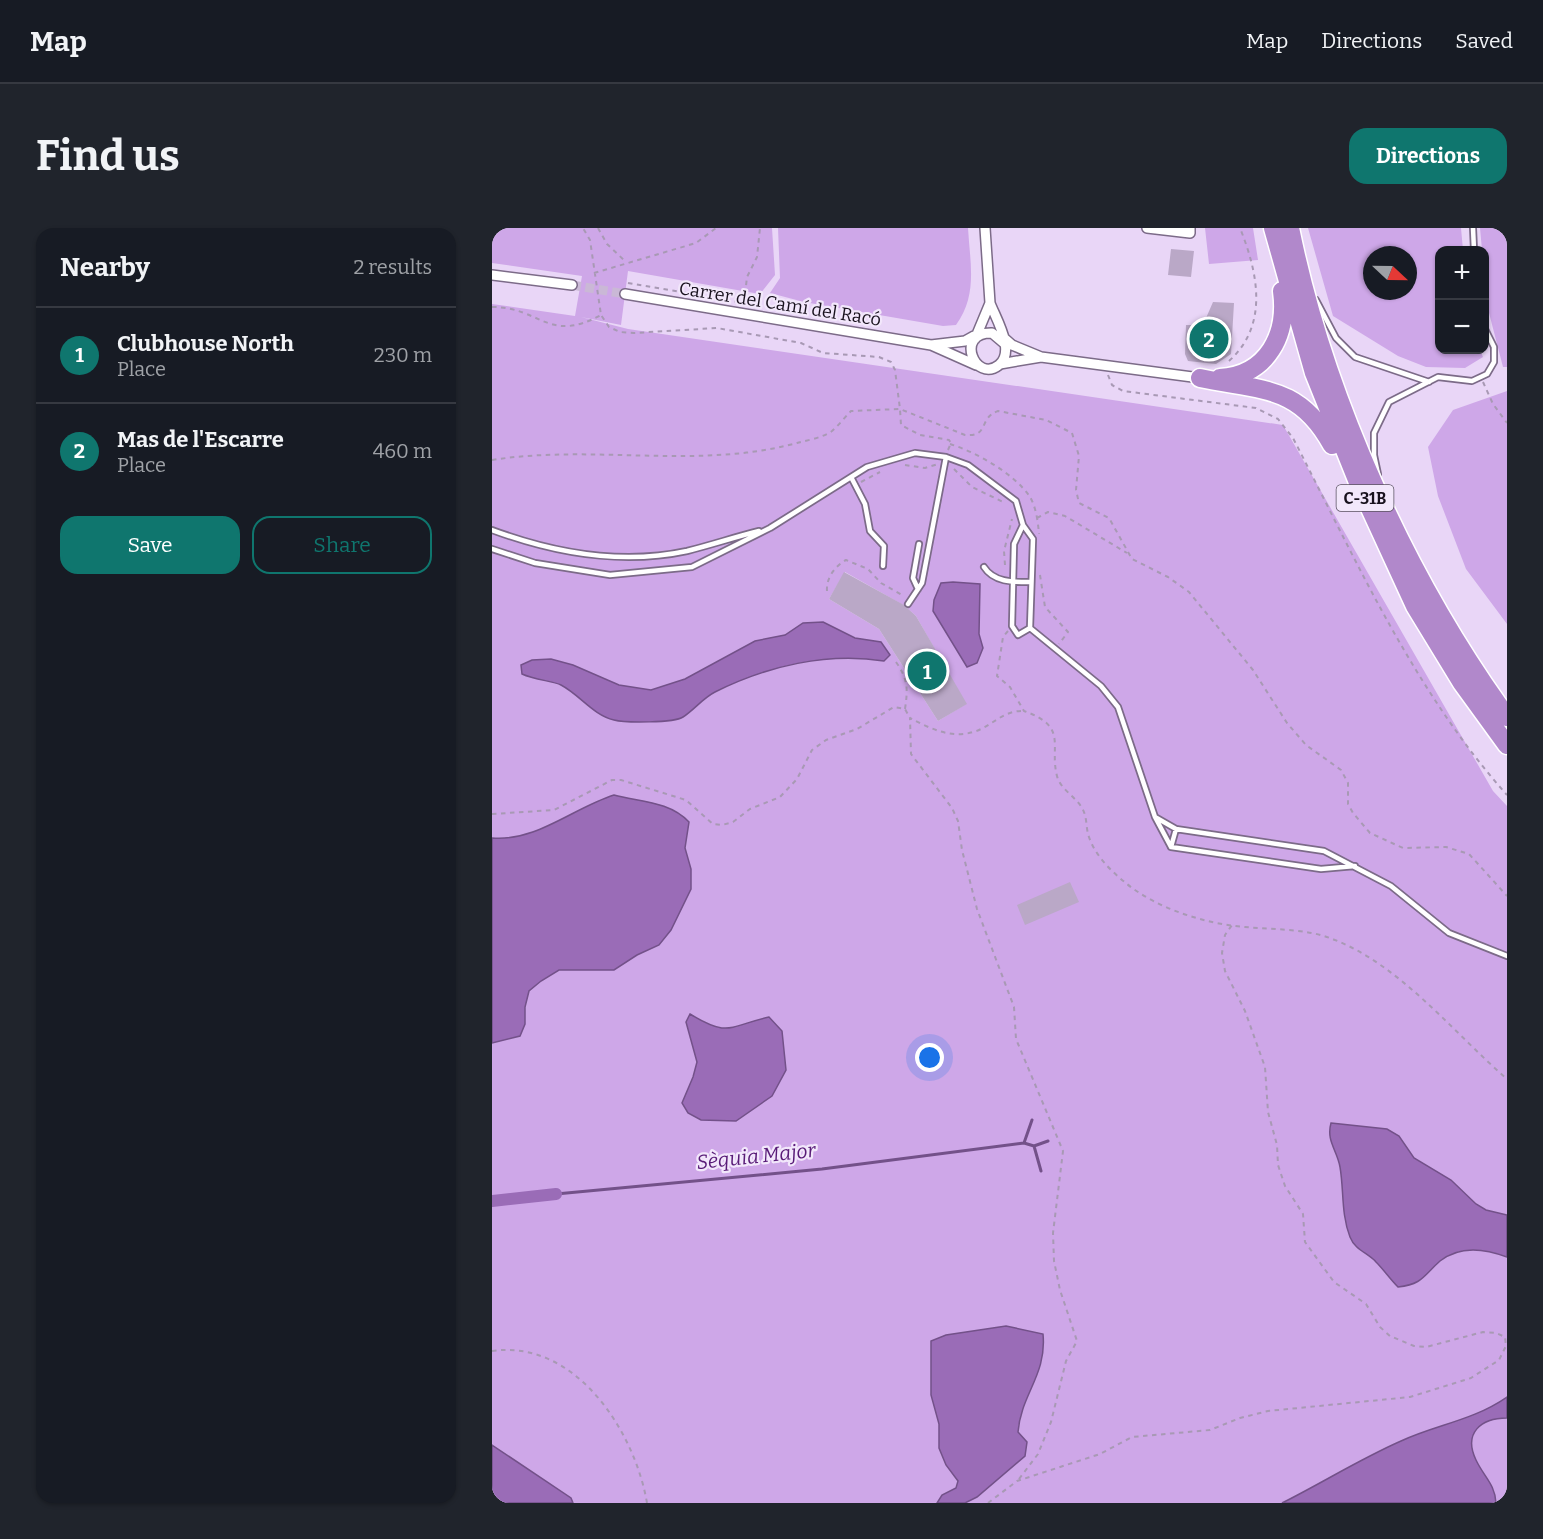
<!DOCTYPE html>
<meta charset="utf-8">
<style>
body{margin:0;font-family:Bitter,serif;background:#20242c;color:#f1f3f6}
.controls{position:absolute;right:18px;top:18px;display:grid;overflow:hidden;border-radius:12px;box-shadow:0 2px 4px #0004}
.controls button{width:54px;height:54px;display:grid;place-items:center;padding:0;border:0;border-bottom:2px solid #363941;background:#171b24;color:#f1f3f6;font:30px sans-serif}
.compass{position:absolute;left:871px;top:18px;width:54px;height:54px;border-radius:50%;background:#171b24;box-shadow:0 2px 4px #0004;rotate:112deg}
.you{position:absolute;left:438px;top:830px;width:21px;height:21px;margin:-15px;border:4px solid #fff;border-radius:50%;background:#1a73e8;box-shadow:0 0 0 9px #1a73e833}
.badge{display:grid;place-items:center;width:39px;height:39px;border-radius:50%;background:#0f766e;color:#fff;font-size:20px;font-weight:700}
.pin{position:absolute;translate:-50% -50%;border:3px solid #fff;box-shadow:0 2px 6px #0006}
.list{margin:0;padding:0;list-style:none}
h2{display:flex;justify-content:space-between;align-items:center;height:78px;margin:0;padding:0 24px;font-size:26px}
h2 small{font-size:20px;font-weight:400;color:#9ea1a6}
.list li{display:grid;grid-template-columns:39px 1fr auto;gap:18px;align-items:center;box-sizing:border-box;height:96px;padding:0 24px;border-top:2px solid #363941}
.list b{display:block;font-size:22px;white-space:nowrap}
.list p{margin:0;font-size:20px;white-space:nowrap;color:#9ea1a6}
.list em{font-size:20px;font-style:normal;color:#9ea1a6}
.actions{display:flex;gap:12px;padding:18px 24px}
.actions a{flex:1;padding:14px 0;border:2px solid #0f766e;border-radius:18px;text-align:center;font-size:21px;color:#0f766e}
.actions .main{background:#0f766e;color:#fff}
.map{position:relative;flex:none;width:1015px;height:1275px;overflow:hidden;border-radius:18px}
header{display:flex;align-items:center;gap:36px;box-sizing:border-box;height:84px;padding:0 30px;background:#171b24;border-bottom:2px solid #363941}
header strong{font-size:28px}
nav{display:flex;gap:33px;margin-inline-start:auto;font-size:21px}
.intro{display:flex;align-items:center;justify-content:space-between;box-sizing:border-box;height:144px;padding:0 36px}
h1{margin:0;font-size:42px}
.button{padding:15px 27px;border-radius:18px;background:#0f766e;color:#fff;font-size:21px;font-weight:700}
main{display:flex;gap:36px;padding:0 36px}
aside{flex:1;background:#171b24;border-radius:18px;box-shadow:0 2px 4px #0004}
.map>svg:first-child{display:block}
</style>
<header>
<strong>Map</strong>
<nav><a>Map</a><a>Directions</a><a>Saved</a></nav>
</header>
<div class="intro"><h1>Find us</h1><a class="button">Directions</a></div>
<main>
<aside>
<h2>Nearby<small>2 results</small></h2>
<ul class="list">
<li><span class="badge">1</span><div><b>Clubhouse North</b><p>Place</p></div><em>230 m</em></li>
<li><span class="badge">2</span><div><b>Mas de l'Escarre</b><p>Place</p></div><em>460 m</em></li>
</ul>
<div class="actions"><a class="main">Save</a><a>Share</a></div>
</aside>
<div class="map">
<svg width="1015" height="1275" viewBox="0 0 1015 1275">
<rect width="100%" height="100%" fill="#e9d6f7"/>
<path fill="#cea7e8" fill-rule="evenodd" d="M0 0H280L283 47 268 66 136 43 129 97 89 89 136 101 791 197 1001 563 1015 578V1275H0V76L83 88 90 48 0 35ZM353 344 413 378 424 388 474 476 446 493 387 401 337 371Z
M286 0H476C478 35 486 67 464 97L451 98 312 74 278 65 288 50Z
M713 0H761L766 32 717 36Z
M816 0H969L971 22H948V122H988L991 129 973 140 934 139 906 128 841 88ZM880 27H916V63H880Z
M988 0H1015V139H1011L996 81 993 22H990Z
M1015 163V396L974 341 946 268 936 219 961 182Z"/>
<path fill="#9a6cb7" stroke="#735189" stroke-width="1.5" d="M461 354 488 356 487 406 491 420 485 435 475 439 441 383 442 372 449 355Z
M331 394 363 410 389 414 398 427 392 433C335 424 275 438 223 464 211 470 202 482 191 489 182 495 133 495 122 492 101 487 88 467 69 457 61 453 43 452 30 446L29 437 40 432 59 431 81 437 127 457 159 462 193 451 263 413 293 407 311 395Z
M122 567C148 574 177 573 197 594L193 620 199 641V661L179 702 167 717 145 727 122 742H67L49 753 37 763 33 779V796L28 808 0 815V610C44 614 81 580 122 567Z
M198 786C237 810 237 798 277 789L290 803 294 842 280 868 244 893 209 892 196 885 190 875 201 849 205 834 194 794Z
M839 895 895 901 907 908 922 930 959 952 984 976 994 982 1015 987V1029C994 1021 968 1017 948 1033 931 1048 931 1056 906 1059 898 1051 892 1042 884 1034 876 1025 863 1022 858 1009 849 986 852 962 848 939 845 922 834 913 839 895Z
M514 1098 551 1106C555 1147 529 1166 526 1204L535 1214 533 1228 485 1269 473 1275H445L450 1267 464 1260 466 1253 454 1237 447 1220V1196L439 1167V1113L454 1107Z
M1015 1169V1190C989 1190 971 1205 984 1232 992 1249 1003 1256 1004 1275H790C830 1255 868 1231 909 1213 946 1196 980 1193 1015 1169Z
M0 1217 79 1270 81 1275H0Z"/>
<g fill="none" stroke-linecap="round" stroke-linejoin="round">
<path stroke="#735189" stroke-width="3" d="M532 915 540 892
M542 918 556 913
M64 966 330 941 532 915 542 918 549 943"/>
<path stroke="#9a6cb7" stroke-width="12" d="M0 973 64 966"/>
</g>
<path fill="#baa8c7" d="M679 21 702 23 699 49 676 47Z
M721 74 742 75 739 126 724 136 696 133 693 126 694 97H711Z
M352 344 412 377 424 388 475 476 446 493 387 401 337 371Z
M578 654 587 674 533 697 525 677Z"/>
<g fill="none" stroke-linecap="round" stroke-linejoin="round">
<path stroke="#cab8d6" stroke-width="9" stroke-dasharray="9 4.5" stroke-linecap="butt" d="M80 57 133 66"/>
<defs>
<path id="lane" d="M981 0 982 22
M824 72 844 110 863 129 937 154
M886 246 882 227V205L897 174 946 149 980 153 995 146 1002 134V119L993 101
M359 249 373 276 378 303 392 318 391 338
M531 297 541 311 538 400 526 407 520 398 522 316Z
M0 302C62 325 130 337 195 323 219 317 243 309 267 303
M0 321 43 335 118 347 200 339 278 300 375 239 423 225 454 229 476 237 524 273 531 297
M492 339C502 355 523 354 539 354
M426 361 421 350 427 316
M416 376 430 355 454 229
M538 400 609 458 626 479 663 589
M679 619 684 601
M863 638 829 641 679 619 663 589 684 601 832 623 899 658 957 705 1015 728"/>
<path id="street" d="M493 0 498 75
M655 0 698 5V0
M0 47 80 57
M133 66 439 117
M482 108 473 113 439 117 484 137
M483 111 498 75C504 91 524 123 507 137 483 156 462 104 500 105L513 116
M549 129 708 150
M508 136 549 129 520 117 512 110"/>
<path id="highway" d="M781 0 822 145 865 252 923 378 970 455 1015 517
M798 0C832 168 914 350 1015 489
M708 150C768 163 807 156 840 217
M728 150C776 147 796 106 790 63"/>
</defs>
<use href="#lane" stroke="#7c6b88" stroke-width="8"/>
<use href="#street" stroke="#7c6b88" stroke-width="12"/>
<use href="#highway" stroke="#fff" stroke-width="21"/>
<path stroke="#a899b4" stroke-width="2" stroke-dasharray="4.5 4.5" stroke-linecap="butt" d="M106 0 115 16 134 34
M102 45 204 15 224 0
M136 55 259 76
M252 75 255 49 265 29 268 0
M0 79C49 79 56 116 109 87L98 12 91 0
M737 133C777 97 766 45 748 0
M616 147 620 157 631 163 764 180 786 191 801 210C864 332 922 463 1015 567
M991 154 1001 176 1015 195
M458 216C484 224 523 246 538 269 544 279 546 294 547 306
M456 222 459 215 457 212 428 207 409 197 408 181 473 207C498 209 486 190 506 183L554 192 580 205 587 228 584 262 587 275 617 290 640 331 676 349 697 364 761 442 795 495 814 517 849 542 856 555V576L861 585 878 605 911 620 954 619 977 626 1015 668
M0 232C101 216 206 242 305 215 316 212 330 210 340 203 347 197 353 189 359 183L408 181 403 142 399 134 387 129 331 125 309 115 225 100 142 105 128 104 117 99 109 87
M413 237 433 240 446 236
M462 241 480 259 511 274
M369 254 388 244
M545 290 556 284 573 288 635 325
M513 337 512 323 520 291
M548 347 553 379 576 404 567 416
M335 363C334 350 343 338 354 332L376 341 389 355 412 368
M516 403 511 409 505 448 518 459 532 483C577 499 557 517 565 548 568 561 584 569 590 580 595 588 594 598 596 606 602 627 619 643 635 656 666 681 714 696 753 699 783 702 815 700 843 712 909 738 962 805 1015 851
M404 434C416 451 416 461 413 481
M0 586 62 582 120 552H129L194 572 221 596 230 597 241 594 258 581 288 569 305 551 320 522 334 512 365 501 402 479 413 481 418 490
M0 1123C84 1111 143 1204 155 1275
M527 1251 546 1226 559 1194 574 1133 585 1113 568 1062 562 1033 561 1005 571 923 524 811 522 779 485 681 470 622 466 593 460 580 419 526 418 490C437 500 459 511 481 504 500 499 510 482 532 483
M496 1275 525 1253 608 1226 640 1209 718 1202 748 1190 776 1183 918 1169 979 1150 1007 1132 1014 1118 1013 1109 1004 1105 991 1104 934 1119 922 1118 898 1108 888 1099 874 1076 842 1054 813 1014 811 986 793 958 786 937 785 917 776 884 773 839 753 783 733 743 730 725 733 707 740 697"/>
<use href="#lane" stroke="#fff" stroke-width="4.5"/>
<use href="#street" stroke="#fff" stroke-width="9"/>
<use href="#highway" stroke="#b188cb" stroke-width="18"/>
</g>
<g text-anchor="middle" stroke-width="4.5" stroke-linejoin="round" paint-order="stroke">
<rect fill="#f2e7fb" stroke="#595160" stroke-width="1.5" x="844.5" y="257" width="57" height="26" rx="4.5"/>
<g font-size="16" font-weight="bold" fill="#18111d">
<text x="873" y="276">C-31B</text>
</g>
<g font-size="18" fill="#18111d" stroke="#f2e7fb">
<text transform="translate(288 76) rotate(9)" y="6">Carrer del Camí del Racó</text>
</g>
<g font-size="20" font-style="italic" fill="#581b77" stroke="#f2e7fb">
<text transform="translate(264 928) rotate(-6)" y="7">Sèquia Major</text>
</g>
</g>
</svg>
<div class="controls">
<button>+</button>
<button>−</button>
</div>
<svg class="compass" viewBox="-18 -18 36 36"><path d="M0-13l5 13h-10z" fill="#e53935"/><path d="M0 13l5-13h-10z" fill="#9ea1a6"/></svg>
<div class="you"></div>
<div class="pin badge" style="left:435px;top:443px">1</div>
<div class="pin badge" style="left:717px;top:111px">2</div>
</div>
</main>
